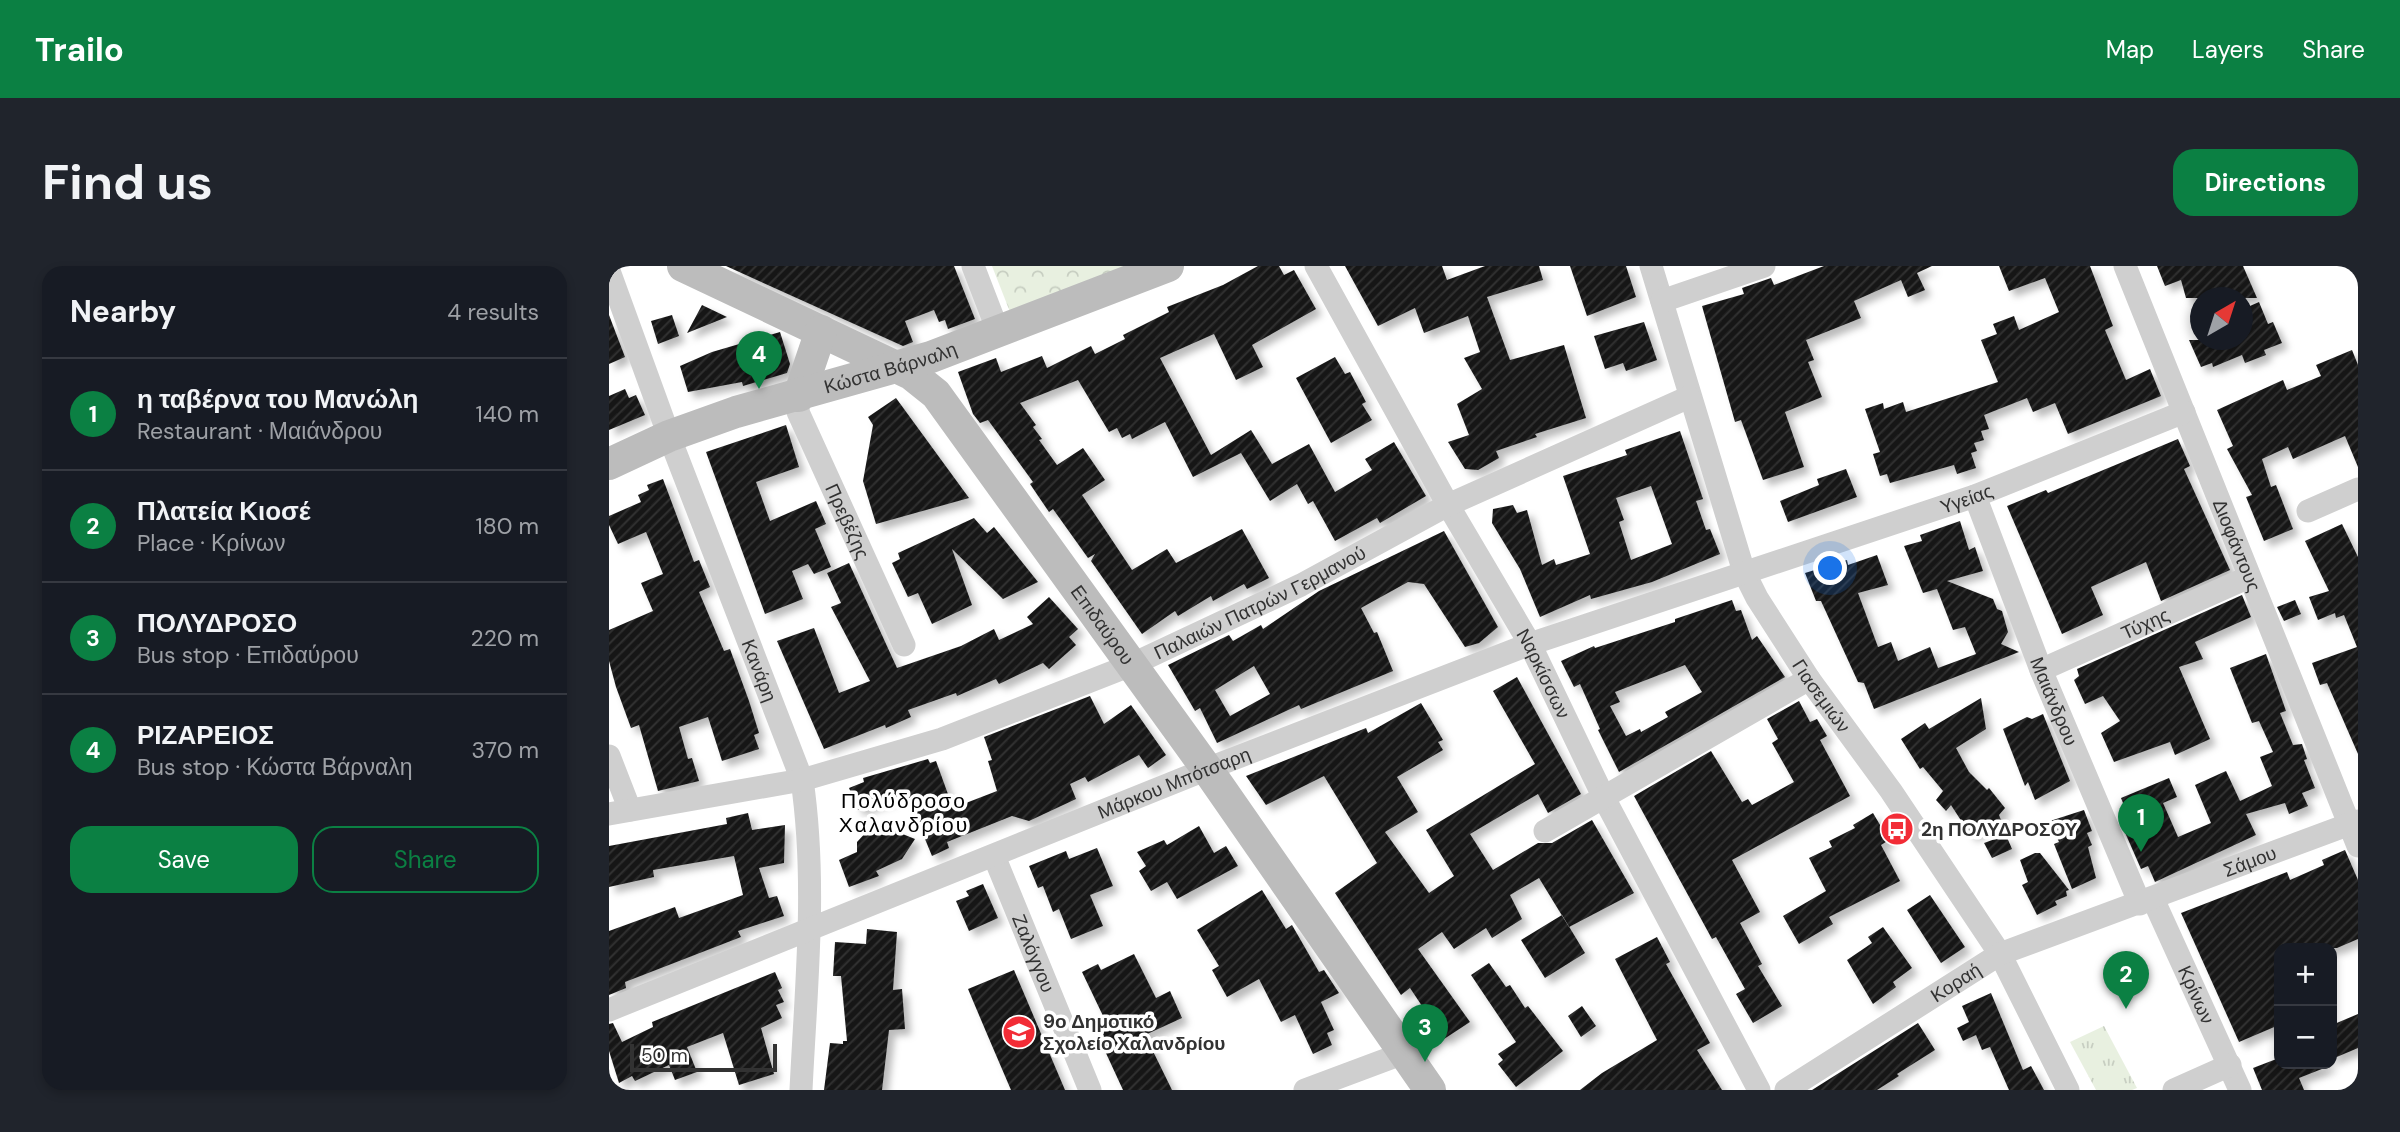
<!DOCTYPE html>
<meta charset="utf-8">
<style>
body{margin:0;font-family:"DM Sans",sans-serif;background:#20242c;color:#f1f3f6}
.controls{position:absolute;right:21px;bottom:21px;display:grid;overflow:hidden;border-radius:14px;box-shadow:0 4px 10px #0003}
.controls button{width:63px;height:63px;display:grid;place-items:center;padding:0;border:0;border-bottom:2px solid #363941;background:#171b24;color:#f1f3f6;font:35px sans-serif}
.compass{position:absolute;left:1581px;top:21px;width:63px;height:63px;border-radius:50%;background:#171b24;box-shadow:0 4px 10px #0003;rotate:39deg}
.scale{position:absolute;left:21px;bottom:18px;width:147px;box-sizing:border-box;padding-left:7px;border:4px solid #323232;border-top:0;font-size:19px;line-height:24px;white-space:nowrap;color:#323232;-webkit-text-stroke:5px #fff;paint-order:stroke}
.you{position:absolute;left:1222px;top:303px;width:24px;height:24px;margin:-18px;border:5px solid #fff;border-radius:50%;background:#1a73e8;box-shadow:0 0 0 10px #1a73e833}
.badge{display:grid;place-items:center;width:46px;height:46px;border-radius:50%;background:#0b8043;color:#fff;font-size:23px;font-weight:700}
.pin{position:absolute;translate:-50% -58px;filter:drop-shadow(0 2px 4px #0008)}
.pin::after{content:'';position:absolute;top:37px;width:24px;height:21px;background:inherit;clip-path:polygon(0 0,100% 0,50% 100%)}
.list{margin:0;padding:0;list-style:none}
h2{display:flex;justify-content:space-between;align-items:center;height:91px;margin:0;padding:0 28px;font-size:30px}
h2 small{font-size:23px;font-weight:400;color:#9ea1a6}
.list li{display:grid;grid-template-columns:46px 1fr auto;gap:21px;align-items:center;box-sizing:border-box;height:112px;padding:0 28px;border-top:2px solid #363941}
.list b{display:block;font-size:26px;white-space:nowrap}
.list p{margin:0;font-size:23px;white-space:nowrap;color:#9ea1a6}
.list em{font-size:23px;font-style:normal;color:#9ea1a6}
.actions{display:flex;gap:14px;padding:21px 28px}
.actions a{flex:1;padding:16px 0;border:2px solid #0b8043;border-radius:21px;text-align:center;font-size:24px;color:#0b8043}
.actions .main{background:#0b8043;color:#fff}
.map{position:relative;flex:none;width:1749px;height:824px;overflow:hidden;border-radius:21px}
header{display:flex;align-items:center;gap:42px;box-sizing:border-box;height:98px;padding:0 35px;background:#0b8043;color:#fff}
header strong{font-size:33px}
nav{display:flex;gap:38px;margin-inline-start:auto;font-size:24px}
.intro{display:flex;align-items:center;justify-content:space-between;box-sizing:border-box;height:168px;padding:0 42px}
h1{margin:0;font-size:49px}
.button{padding:18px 32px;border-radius:21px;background:#0b8043;color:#fff;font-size:24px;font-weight:700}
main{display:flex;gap:42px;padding:0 42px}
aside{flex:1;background:#171b24;border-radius:21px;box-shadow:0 4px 10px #0003}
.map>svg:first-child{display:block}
</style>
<header>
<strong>Trailo</strong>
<nav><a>Map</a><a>Layers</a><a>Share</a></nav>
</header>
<div class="intro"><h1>Find us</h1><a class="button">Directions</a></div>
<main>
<aside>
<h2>Nearby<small>4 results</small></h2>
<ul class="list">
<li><span class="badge">1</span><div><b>η ταβέρνα του Μανώλη</b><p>Restaurant · Μαιάνδρου</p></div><em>140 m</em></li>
<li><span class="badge">2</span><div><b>Πλατεία Κιοσέ</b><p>Place · Κρίνων</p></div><em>180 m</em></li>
<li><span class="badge">3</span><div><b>ΠΟΛΥΔΡΟΣΟ</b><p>Bus stop · Επιδαύρου</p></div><em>220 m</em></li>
<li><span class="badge">4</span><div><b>ΡΙΖΑΡΕΙΟΣ</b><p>Bus stop · Κώστα Βάρναλη</p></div><em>370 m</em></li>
</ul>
<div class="actions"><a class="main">Save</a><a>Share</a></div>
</aside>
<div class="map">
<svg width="1749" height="824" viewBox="0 0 1749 824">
<defs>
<pattern id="forest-crowns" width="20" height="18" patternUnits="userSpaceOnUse" patternTransform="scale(1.75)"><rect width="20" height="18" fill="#e8f0e0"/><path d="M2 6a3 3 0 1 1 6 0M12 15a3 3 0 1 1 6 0" fill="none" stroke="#c7cec1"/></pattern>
<pattern id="park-tufts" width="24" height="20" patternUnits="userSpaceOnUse" patternTransform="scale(1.75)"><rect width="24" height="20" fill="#e8f0e0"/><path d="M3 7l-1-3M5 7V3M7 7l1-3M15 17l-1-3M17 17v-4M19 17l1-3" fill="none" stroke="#c7cec1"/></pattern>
<pattern id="building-hatch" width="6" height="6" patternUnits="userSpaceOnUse" patternTransform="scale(1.75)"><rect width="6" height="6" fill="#191919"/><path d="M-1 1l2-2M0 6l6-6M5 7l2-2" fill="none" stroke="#323232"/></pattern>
<filter id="shadow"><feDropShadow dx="6" dy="6" stdDeviation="3.5" flood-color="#0004"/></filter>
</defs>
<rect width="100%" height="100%" fill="#fff"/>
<path fill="url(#forest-crowns)" d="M383 0H532L403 51Z"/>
<path fill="url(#park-tufts)" d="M1495 760 1528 822 1523 824H1487L1461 776Z"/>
<path fill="url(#building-hatch)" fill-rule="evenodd" filter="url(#shadow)" d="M117 0H345L366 53 339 63 336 54 330 56 325 44 296 55 304 76 294 80Z
M649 0H670L675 9 685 4 707 43 643 79 654 101 627 114 605 68 551 92 602 189 642 164 663 198 700 178 726 226 763 204 756 193 785 176 817 230 771 257 768 252 726 275 704 235 699 238 688 218 661 235 632 187 584 211 556 156 523 173 521 168 513 172 508 162 500 166 469 114 411 137 427 159 424 161 433 173 430 174 448 199 474 182 496 214 473 229 523 304 558 283 567 297 633 263 660 312 638 323 635 318 604 335 602 330 569 350 566 345 533 368 482 295 486 288 479 292 444 243 440 246 421 218 424 216 379 154 371 157 364 148 349 106 387 92 392 106 433 90 438 102 482 80 486 88 516 73 514 69 560 46 558 41 614 19Z
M736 0H833L838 14 876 0H930L934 14 878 31 901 94 955 79 977 152 926 168 928 171 887 185 890 192 869 204 856 203 839 176 860 169 848 138 873 123 855 92 871 86 859 50 815 67 806 42 769 60Z
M961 0H1017L1027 31 978 50Z
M1215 0H1323L1308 7 1316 24 1299 31 1292 14 1245 35 1252 52 1197 74 1205 94 1199 96 1213 131 1176 146 1195 201 1154 214 1132 154 1126 156 1093 40 1135 28 1133 22 1162 12 1165 19Z
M1390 0H1481L1504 60 1496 64 1517 114 1541 103 1552 130 1459 168 1446 137 1424 146 1418 132 1375 149 1380 163 1372 165 1375 174 1365 177 1368 185 1362 187 1367 202 1348 208 1345 199 1281 217 1278 208 1271 210 1264 188 1271 186 1256 143 1274 137 1275 143 1294 136 1297 146 1389 116 1372 74 1388 68 1384 58 1405 50 1410 64 1450 46 1436 12 1400 25Z
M1548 0H1634L1648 32H1577L1572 14 1556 20Z
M1650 36 1659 58 1664 56 1673 77 1655 84 1657 89 1636 97 1633 89 1604 101 1603 97 1592 101 1580 74H1634V43Z
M93 39 118 51 78 67Z
M0 49 16 91 0 98Z
M63 49 70 70 49 78 42 55Z
M1035 56 1048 94 1017 105 1014 97 996 103 985 70Z
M171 66 181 98 178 107 134 120 133 116 79 126 71 100 103 86Z
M1743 84 1749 99V201L1736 170 1684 193 1679 181 1653 193 1662 221 1667 219 1684 263 1655 275 1637 231 1643 229 1618 183 1624 180 1608 144 1674 114 1678 124 1712 110 1707 99Z
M726 91 736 108 741 106 757 136 753 138 763 154 722 177 687 112Z
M16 123 20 132 27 129 36 149 0 164V130Z
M287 132 360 232 267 258 254 215 264 159 259 151Z
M177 159 190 201 147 216 161 255 207 235 217 258 206 263 222 301 205 308 199 298 183 305 194 333 156 348 97 186Z
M1071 165 1094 233 1087 235 1097 264 1101 263 1111 288 1043 316 982 333 981 329 931 351 911 303 883 257 884 243 904 239 908 247 918 244 933 299 945 293 947 299 981 288 954 210 1018 189 1016 184ZM1042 220 1063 278 1022 294 1010 256 1015 254 1007 232Z
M1569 173 1581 200 1575 203 1621 304 1552 335 1537 296 1482 321 1494 349 1453 368 1398 240 1437 224 1439 227Z
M1237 203 1248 231 1179 256 1171 235 1210 219 1208 213Z
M54 213 85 296 90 294 101 321 90 326 115 385 121 383 140 435 150 467 145 469 150 483 113 495 99 451 70 461 79 493 83 492 90 515 49 525 30 459 22 462 7 421 0 395V364L44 345 32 317 54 308 37 266 9 278 0 259V250L32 236 29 229 40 224 38 219Z
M365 252 378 267 385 261 429 316 394 333 343 283 363 339 323 358 309 327 299 331 283 297 291 293 289 287Z
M1351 255 1360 284 1366 281 1374 305 1338 315 1384 333 1388 343 1393 345 1399 366 1392 378 1410 386 1265 443 1255 417 1249 416 1212 335H1207L1196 307 1238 294 1239 299 1268 289 1279 319 1249 327 1269 381 1282 376 1289 395 1321 381 1329 402 1367 388 1356 361 1344 364 1328 323 1314 327 1295 280 1313 275 1311 269Z
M1733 258 1749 291V488L1718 417 1711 419 1703 397 1748 381 1735 349 1727 352 1726 347 1709 354 1700 331 1720 325 1696 275Z
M835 265 889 361 870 377 856 381 815 318 799 316 752 342 765 367 768 366 784 405 692 443 690 439 608 477 591 442 586 445 559 399 620 369 624 375 652 359 654 363 710 325ZM645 400 661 428 621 450 606 424Z
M240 297 288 402 352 380 385 363 390 374 424 358 418 351 440 331 469 363 460 371 467 379 440 403 434 397 390 418 387 413 348 430 347 427 299 444 302 451 277 462 276 459 215 483 168 375 205 362 230 427 261 415 222 341 232 337 218 307Z
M1633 329 1642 351 1586 376 1594 393 1570 401 1601 473 1566 489 1561 476 1505 496 1492 467 1511 455 1494 430 1476 438 1465 414 1470 410 1468 403Z
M1123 334 1127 345 1132 344 1143 374 1148 370 1176 411 1010 506 989 464 991 463 971 418 965 421 952 395 985 380 986 382 1066 356V353ZM1076 399 1093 426 1056 446 1059 451 1032 466 1031 463 1017 470 1001 440 1011 436 1006 426Z
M1686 334 1692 348 1675 355 1668 341Z
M1657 388 1677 445 1671 447 1684 479 1693 478 1698 493 1695 494 1706 522 1693 527 1699 540 1680 548 1676 537 1637 548 1647 569 1546 616 1539 600 1532 603 1511 555 1520 552 1512 532 1560 512 1568 531 1554 537 1569 571 1602 557 1586 519 1617 505 1631 535 1663 520 1651 491 1664 486 1650 455 1643 457 1621 402Z
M908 411 972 528 939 547 929 528 861 568 884 604 929 577H943L983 554 1025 627 960 661 930 612 901 629 913 653 883 672 877 662 845 683 833 666 809 683 861 756 835 773 801 722 792 729 726 627 768 597 715 510 657 539 637 510 757 462 759 467 812 437 834 474 829 476 834 484 788 511 809 546 776 566 820 627 845 610 817 564 926 498 884 425Z
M481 430 495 458 522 439 557 489 539 502 530 489 479 516 476 511 461 518 467 533 420 555 403 550 338 576 340 582 323 590 297 527 249 544 240 522 255 516 254 512 319 493 321 497 327 495 344 542 388 525 379 495 383 494 375 471Z
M1372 432 1377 463 1347 482 1360 506 1378 524 1380 522 1396 542 1390 549 1392 554 1362 570 1342 539 1337 545 1327 534 1334 525 1314 501 1311 503 1292 473 1316 457 1320 463Z
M1190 435 1201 456 1208 453 1218 470 1211 474 1241 530 1123 594 1151 646 1131 657 1153 698 1149 700 1173 740 1144 757 1127 728 1136 723 1107 671 1103 673 1025 530 1102 485 1133 536 1139 533 1143 539 1185 516 1163 477 1169 473 1158 453Z
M1434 448 1461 515 1426 534 1419 516 1416 520 1394 463 1418 451 1423 453Z
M1475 544 1483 565 1478 567 1483 579 1479 581 1487 612 1463 623 1445 578 1450 576 1441 555Z
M139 547 143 564 176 559 175 597 150 602 160 632 168 630 175 650 129 665 132 671 16 716 17 722 0 729V665L66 641 70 652 134 629 125 590 44 604 45 611 0 621V580L118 558 117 552Z
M1264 547 1280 574 1272 579 1291 615 1220 651 1224 658 1190 678 1174 650 1217 625 1200 592 1223 581 1220 575 1246 562 1244 559Z
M590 560 605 587 617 580 629 600 568 633 558 616 542 625 530 605 537 600 528 586 555 574 558 579Z
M261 562 281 563 306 573 293 593 267 605 270 610 240 621 230 594 248 586V576Z
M1397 569 1403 583 1383 592 1375 577Z
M488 582 504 620 481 629 494 660 462 673 450 643 444 646 434 620 429 622 420 600 457 585 460 593Z
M1736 584 1749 614V673L1728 682H1670V759L1630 776 1572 647 1678 606 1681 614 1715 599 1713 594Z
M1426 587H1431L1460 624 1457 625 1458 630 1446 635 1448 639 1428 649 1413 619 1419 616 1411 594Z
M374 618 389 652 360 665 347 635 360 630 357 625Z
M653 624 677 663 683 659 710 706 715 704 730 727 712 736 725 764 718 767 723 779 704 788 686 749 672 756 650 713 618 731 603 704 610 700 588 664Z
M1321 629 1356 681 1332 697 1298 644Z
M953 649 976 687 936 712 912 674Z
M1274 661 1303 702 1284 716 1287 721 1264 738 1238 694 1263 677 1259 671Z
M258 663 288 666 284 724 293 723 296 763 280 764 273 824H215L221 777 234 778V775H238L232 710H224L226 676 257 678Z
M1048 671 1061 696 1057 698 1101 777 1088 784 1113 824H971L993 807 1048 774 1006 693Z
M525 688 547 732 561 725 573 752 536 769 563 824H514L484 759 496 754 473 706 489 698 492 704Z
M880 697 897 721 901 719 916 742 919 740 954 785 907 821 889 798 894 794 889 788 907 776 862 709Z
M405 704 456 824H402L378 768 359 723Z
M166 706 173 722 169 724 175 736 167 739 173 752 152 762 165 808 130 819 114 767 78 781 88 806 66 814 60 799 26 815 23 810 10 817 0 785V758L4 757 13 776 44 761 43 756Z
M1382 727 1414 804 1422 800 1435 824H1400L1381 781 1373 784 1367 769 1354 775 1348 762 1360 756 1353 740Z
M973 740 987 760 972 771 959 750Z
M1749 748V782L1723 793V759Z
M1309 757 1326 784 1288 808 1290 810 1268 824H1203Z
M1670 792V798L1723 799 1690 812 1695 824H1653L1644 802Z"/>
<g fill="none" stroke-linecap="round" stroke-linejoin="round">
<g stroke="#cfcfcf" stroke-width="23">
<path d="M364 0 389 65"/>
<path id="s1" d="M707 0 839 239 921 378 995 532 1150 824"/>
<path id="s2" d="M1042 0 1135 306 1148 332 1200 413 1282 525 1391 688 1459 824"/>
<path id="s3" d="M1516 0 1749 580"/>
<path id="s4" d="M0 5 60 170 193 514C208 617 197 720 192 824"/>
<path d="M1053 35 1155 0"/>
<path id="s5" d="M190 130 189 146 295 379"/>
<path id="s6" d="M1366 230 1432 404 1531 638"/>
<path d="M1699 245 1749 223"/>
<path id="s7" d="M1432 404 1640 311"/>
<path d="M0 490 21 544"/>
<path id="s8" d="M0 548 193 514 333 473 522 399 692 319 839 239 1080 131"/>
<path d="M936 565 1200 413"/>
<path id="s9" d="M385 590 481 824"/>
<path id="s10" d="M1544 633 1631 824"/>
<path id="s11" d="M0 744 598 503 921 378 1366 230 1575 146"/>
<path d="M696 824 795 787"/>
<path id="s12" d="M1177 824 1391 688 1749 555"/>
<path d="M1565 824 1621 799"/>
</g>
<g stroke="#bcbcbc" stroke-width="32">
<path id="s13" d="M74 0 302 108 327 128 598 503 821 824"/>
<path d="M190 130 212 65"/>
<path id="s14" d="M0 198 60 170 127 146 322 91 559 0"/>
</g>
</g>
<defs>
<symbol id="bus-disc" viewBox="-11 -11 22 22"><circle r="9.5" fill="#f22c36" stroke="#fff"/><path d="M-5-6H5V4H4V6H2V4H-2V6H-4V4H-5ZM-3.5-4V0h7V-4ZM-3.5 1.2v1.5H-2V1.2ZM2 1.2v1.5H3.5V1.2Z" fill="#fff"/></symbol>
<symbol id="school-disc" viewBox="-11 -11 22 22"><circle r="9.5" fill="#f22c36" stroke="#fff"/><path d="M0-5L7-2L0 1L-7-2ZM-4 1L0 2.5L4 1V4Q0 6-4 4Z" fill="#fff"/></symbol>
</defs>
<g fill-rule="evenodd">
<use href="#bus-disc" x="1269" y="544" width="38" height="38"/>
<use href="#school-disc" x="391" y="747" width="38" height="38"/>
</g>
<g text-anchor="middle" stroke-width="7" stroke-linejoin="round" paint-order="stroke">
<g font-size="19" fill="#323232" stroke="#fff">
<text dy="7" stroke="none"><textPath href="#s14" startOffset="298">Κώστα Βάρναλη</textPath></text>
<text dy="7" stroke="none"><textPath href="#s11" startOffset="1451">Υγείας</textPath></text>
<text dy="7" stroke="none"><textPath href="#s5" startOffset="136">Πρεβέζης</textPath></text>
<text dy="7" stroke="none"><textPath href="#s3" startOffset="301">Διοφάντους</textPath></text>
<text dy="7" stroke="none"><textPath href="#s8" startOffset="688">Παλαιών Πατρών Γερμανού</textPath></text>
<text dy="7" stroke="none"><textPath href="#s7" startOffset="114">Τύχης</textPath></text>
<text dy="7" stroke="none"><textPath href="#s13" startOffset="569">Επιδαύρου</textPath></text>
<text dy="7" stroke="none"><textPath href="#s4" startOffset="427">Κανάρη</textPath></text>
<text dy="7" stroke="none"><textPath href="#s1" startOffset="467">Ναρκίσσων</textPath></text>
<text dy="7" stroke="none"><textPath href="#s2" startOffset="466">Γιασεμιών</textPath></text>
<text dy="7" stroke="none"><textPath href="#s6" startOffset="220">Μαιάνδρου</textPath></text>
<text dy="7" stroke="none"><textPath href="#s11" startOffset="609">Μάρκου Μπότσαρη</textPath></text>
<text dy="7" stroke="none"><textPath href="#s12" startOffset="520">Σάμου</textPath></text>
<text dy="7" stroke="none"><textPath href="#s9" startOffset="105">Ζαλόγγου</textPath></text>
<text dy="7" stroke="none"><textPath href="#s12" startOffset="201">Κοραή</textPath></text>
<text dy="7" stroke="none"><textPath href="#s10" startOffset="105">Κρίνων</textPath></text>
</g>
<g font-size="19" font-weight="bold" fill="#323232" stroke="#fff" text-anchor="start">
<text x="1312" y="570">2η ΠΟΛΥΔΡΟΣΟΥ</text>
<text x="434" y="762">9ο Δημοτικό<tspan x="434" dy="22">Σχολείο Χαλανδρίου</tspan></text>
</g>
<g font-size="21" letter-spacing="2" fill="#000" stroke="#fff">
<text x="295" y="542">Πολύδροσο<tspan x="295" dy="24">Χαλανδρίου</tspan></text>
</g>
</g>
</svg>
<div class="controls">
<button>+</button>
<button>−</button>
</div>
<svg class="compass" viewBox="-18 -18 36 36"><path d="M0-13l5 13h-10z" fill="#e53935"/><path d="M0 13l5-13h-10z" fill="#9ea1a6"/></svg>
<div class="scale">50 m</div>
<div class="you"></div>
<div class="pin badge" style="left:1532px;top:586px">1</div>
<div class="pin badge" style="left:1517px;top:743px">2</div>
<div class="pin badge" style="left:816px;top:796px">3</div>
<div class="pin badge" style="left:150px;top:123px">4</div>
</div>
</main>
